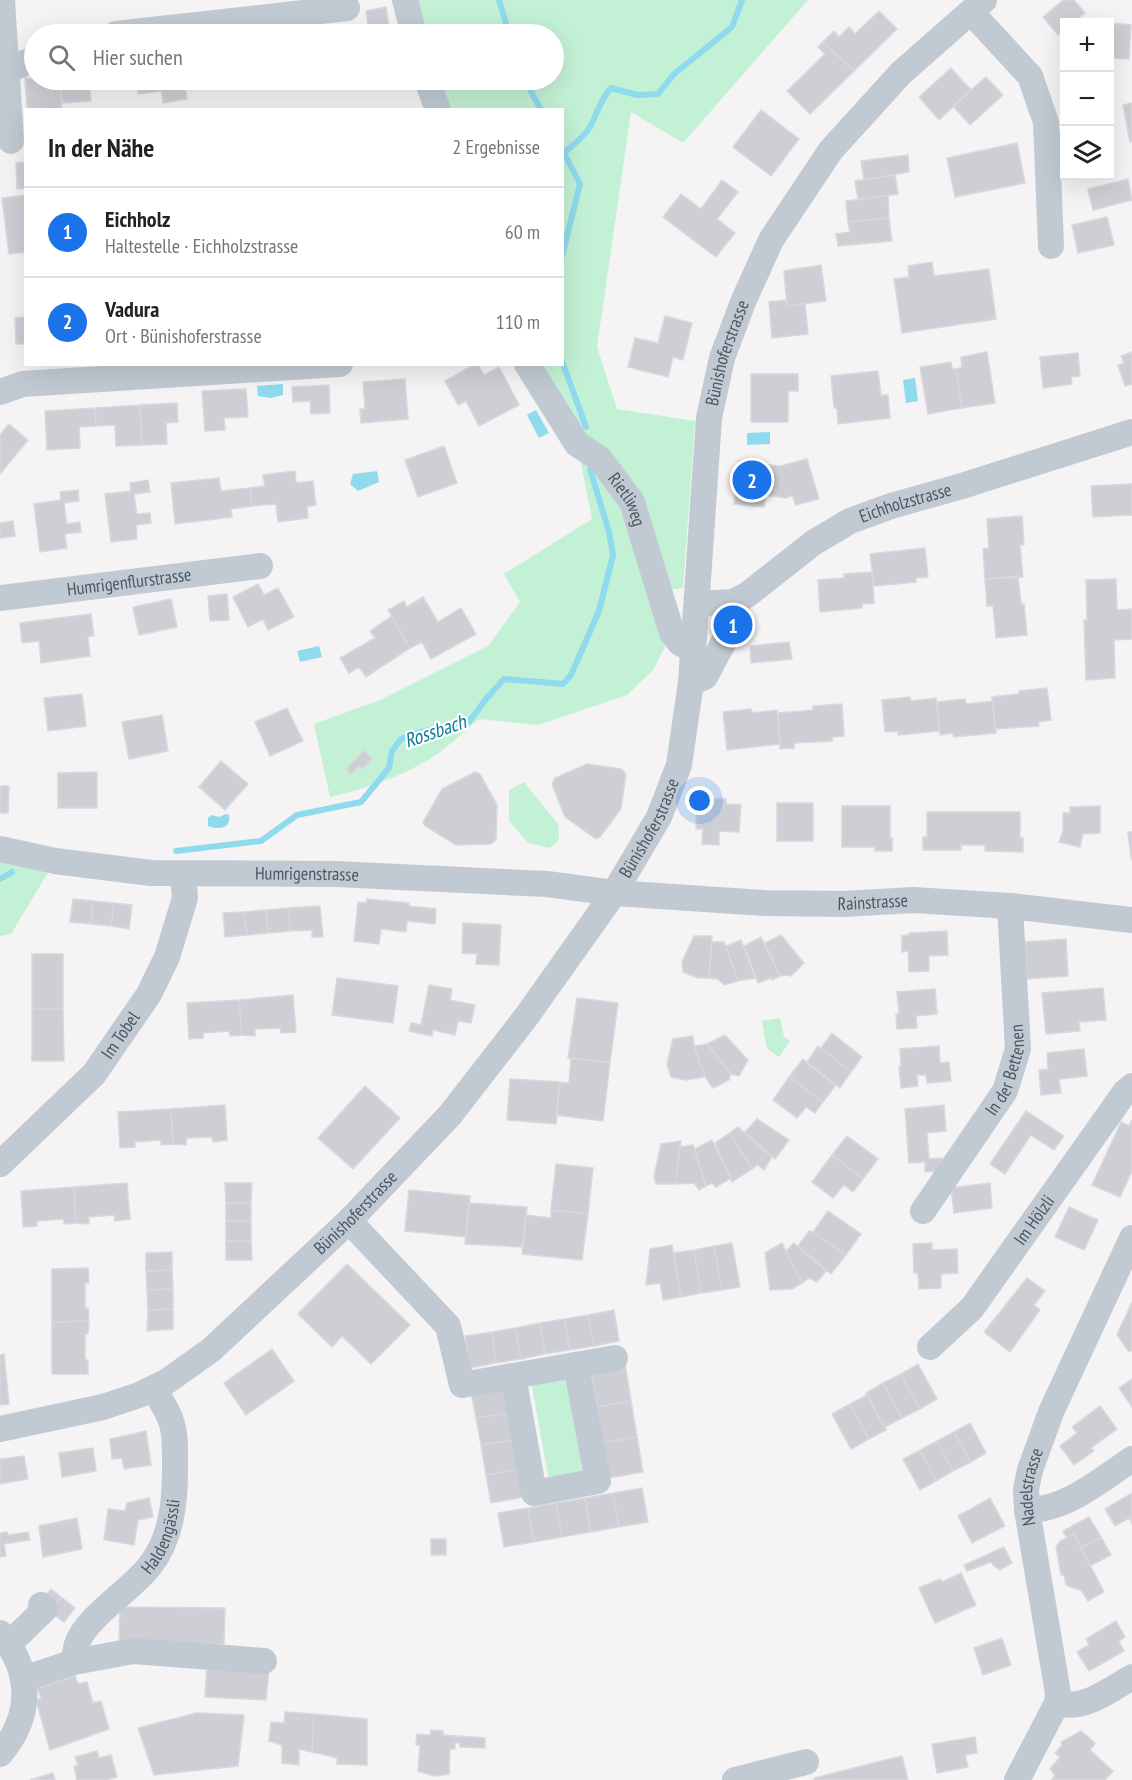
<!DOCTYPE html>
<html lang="de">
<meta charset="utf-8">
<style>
body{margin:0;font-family:"PT Sans Narrow",sans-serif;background:#f6f6f6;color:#222}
.controls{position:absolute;right:18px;top:18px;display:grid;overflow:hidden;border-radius:0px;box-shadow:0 6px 24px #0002}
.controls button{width:54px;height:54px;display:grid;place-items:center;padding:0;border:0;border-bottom:2px solid #e0e0e0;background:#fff;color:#222;font:30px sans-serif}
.you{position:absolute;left:700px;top:801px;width:21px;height:21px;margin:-15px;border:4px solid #fff;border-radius:50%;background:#1a73e8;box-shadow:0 0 0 9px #1a73e833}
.badge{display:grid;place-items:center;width:39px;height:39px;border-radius:50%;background:#1a73e8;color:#fff;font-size:20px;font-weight:700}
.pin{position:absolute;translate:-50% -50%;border:3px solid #fff;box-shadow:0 2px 6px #0006}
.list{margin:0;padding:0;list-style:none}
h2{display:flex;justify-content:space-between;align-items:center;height:78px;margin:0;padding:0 24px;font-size:26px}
h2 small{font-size:20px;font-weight:400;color:#767676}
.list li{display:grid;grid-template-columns:39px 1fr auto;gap:18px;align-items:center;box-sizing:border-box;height:90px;padding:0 24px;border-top:2px solid #e0e0e0}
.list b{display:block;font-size:22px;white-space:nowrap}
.list p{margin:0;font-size:20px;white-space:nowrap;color:#767676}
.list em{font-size:20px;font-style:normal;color:#767676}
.icon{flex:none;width:33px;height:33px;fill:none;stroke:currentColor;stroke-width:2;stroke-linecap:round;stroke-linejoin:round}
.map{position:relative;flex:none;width:1132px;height:1780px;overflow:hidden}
.search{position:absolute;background:#fff;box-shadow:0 6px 24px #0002;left:24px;top:24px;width:540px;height:66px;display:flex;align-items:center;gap:15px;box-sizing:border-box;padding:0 21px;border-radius:33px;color:#767676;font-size:22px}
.panel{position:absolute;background:#fff;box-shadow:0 6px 24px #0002;left:24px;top:108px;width:540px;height:258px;border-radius:0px}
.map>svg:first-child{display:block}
</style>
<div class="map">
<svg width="1132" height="1780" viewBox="0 0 1132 1780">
<rect width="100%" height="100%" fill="#f5f3f3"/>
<path fill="#c3f1d5" d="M405 0H808L683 143 631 112 597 347 617 409 695 421 683 588 658 591 672 633 653 670 627 695 538 725 479 719C465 730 452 744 437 754 405 776 368 788 330 797L314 724 380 700 488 646 520 602 504 574 592 519 577 444 527 365 562 364V110L438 109 427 80H554V34H414Z
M524 782 558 824 559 840 550 848 528 843 509 821V790Z
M0 849 55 861 11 934 0 936Z
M780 1018 784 1037 790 1041 779 1057 767 1049 762 1021Z
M568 1375 585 1474 549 1481 531 1381Z"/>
<path fill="#90daee" d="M915 378 918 401 906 403 903 380Z
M283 384V395L271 398 258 396 257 386Z
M536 410 549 433 539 438 527 415Z
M770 432V444L747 445V433Z
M377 471 379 482 358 491 350 484 353 474Z
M319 646 322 657 300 662 297 651Z
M226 814 229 815C232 829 217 830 208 826V818L212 815 219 817Z"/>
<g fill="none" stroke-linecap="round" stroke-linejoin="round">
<path stroke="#90daee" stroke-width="6" d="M499 0 509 34
M525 80 541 110
M564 153C572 146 581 139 588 130 597 116 599 101 611 88L637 95 658 94 674 74 732 27 742 0
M562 256 580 184 563 151
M562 361 586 427
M176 851 261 841 297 815 361 802 389 768 392 751 401 739 416 733 469 722 486 699 504 679 563 684 571 675 599 611 613 555 609 532 590 469
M0 879 12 872"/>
</g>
<path fill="#cdcfd5" stroke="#d7d9de" stroke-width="1.5" d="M1063 0H1074L1085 13 1073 22H1064V30L1058 35 1043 17Z
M386 7 390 34H363V32L369 31 366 11Z
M879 11 897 29 854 71 823 42 834 31 839 37 849 27 855 34Z
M1110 23 1131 25 1129 59 1110 58Z
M297 24 298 34H277V26Z
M343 28 344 34H316L315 32Z
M823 42 854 71 810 114 787 91 825 54 818 47Z
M951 68 971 90 939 120 919 97Z
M986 77 1003 95 970 125 953 106Z
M25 78 60 80 62 110H27Z
M60 80H91H89L91 101 62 103Z
M136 80H160L161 91 138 94Z
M160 80H192L184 81 187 99 163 103Z
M264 80H288L289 86 265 89Z
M1132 103V141L1130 142 1123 105Z
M761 110 799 139 771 176 733 147Z
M1064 130V166L1063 167 1056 131Z
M1017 143 1025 183 955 197 947 158Z
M908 155 909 172 864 180 861 161Z
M26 162V188L17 189 16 163Z
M895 175 898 194 858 200 855 181Z
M1128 179 1132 200 1093 210 1088 189Z
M722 180 738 192 717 219 735 233 716 257 663 217 681 194 701 209Z
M26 195V252L9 254 2 198Z
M888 196 889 218 848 222 846 201Z
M1107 217 1114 245 1078 253 1072 225Z
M889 218 892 241 838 246 836 234 850 232 848 222Z
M932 262 934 276 989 269 996 319 902 333 894 279 909 277 908 266Z
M821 265 826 301 787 306 784 271Z
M786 300 787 306 805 304 808 334 772 338 769 302Z
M665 316 692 323 683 360 673 357 668 377 628 367 635 338 658 343Z
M26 317V344H16L15 318Z
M987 352 995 403 962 408 956 369 962 367 961 357Z
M1132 352V384L1125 386 1118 365 1124 363 1121 356Z
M1078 353 1080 376 1071 377 1072 384 1043 388 1040 357Z
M951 362 952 369H956L962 408 928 414 920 367Z
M475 364H478L484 375 499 367 519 405 479 426 466 401 458 405 445 381Z
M878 371 881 395H888L890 418 838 424 837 408H834L831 376Z
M751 374H798V391H788V422H751Z
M405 379 408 419 361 423 360 409H365L363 382Z
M329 385 330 413 311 414 310 401 293 402 292 387Z
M246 389 248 417 224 418 225 430 205 431 202 391Z
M177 403 178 422 166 423 167 444 142 445 140 405Z
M140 405 142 445 116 446 115 425 96 426 95 408Z
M95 408 96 426 79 427 80 448 47 450 45 411Z
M9 424 28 440 0 474V435Z
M444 446 457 483 418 497 405 460Z
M807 459 819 499 796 505 792 495 786 498 766 495 769 465 780 466Z
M739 461 769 465 764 507 734 504Z
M295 471 296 483 313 481 316 505 307 507 308 518 278 522 276 504 252 506 250 488 265 486 263 475Z
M219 478 221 491 250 488 252 506 231 509 232 517 175 524 171 483Z
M148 480 150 492 134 494 137 514 150 513 151 523 136 525 137 539 111 542 105 494 131 491 130 483Z
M1132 484V515L1093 517 1091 486Z
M78 490 79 501 64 503 67 524 80 522 81 532 65 534 67 548 40 552 34 504 61 500 60 492Z
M1022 516 1024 545H1020L1023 577 985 579 983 549 989 548 987 519Z
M13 521 15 536 0 538V523Z
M925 548 928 577 916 578V582L874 586 870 554Z
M872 572 874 603 862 604V608L820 612 818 580 844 578V574Z
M1018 576 1021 604H1024L1027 635 996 638 993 606H987L985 579Z
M1116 579 1117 610 1132 609V639L1114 640 1115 678 1086 680 1084 620H1087L1086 580Z
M258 584 264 595 278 588 294 617 268 630 263 619 248 627 233 597Z
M227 594 229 620 210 621 208 596Z
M423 597 438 622 461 608 476 634 431 659 422 642 410 648 388 610 404 601 407 607Z
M171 599 177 627 139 635 133 607Z
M91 614 94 636H88L90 656 41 663 39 641 22 643 20 623Z
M392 616 410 648 366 677 359 667 349 673 340 658 375 638 370 631Z
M789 642 792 659 751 663 750 646Z
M1047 688 1051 720 1038 722 1039 726 995 729 992 697 1019 694V691Z
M82 694 86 726 48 731 44 698Z
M910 697 911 701 936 698 940 731 898 735V731L885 732 882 700Z
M965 699 966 704 993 701 996 733 954 737 953 733 940 735 937 702Z
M842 704 844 736 832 737V741L794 743V748L780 749 778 713 813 710V706Z
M287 708 303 741 270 756 255 722Z
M751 709 752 713 777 710 780 744 727 750 723 712Z
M162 715 168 751 129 759 122 722Z
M364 750 372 759 362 769 359 766 351 774 346 769Z
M221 761 248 784 225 810 199 787Z
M587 764 621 769 626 774 621 809 600 837 596 839 565 817 552 784 555 778Z
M97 772V808H58V773Z
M475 772 480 774 497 805 496 840 491 844 456 845 425 826 423 822 442 789Z
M0 786H9L8 813H0Z
M697 798 726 799V804L741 805 739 832 719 831V845L702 844 703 829H696Z
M777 803H813V841H777Z
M842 806H890V838H892V851H875V847H842Z
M1100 806V833L1083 834 1080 847 1059 842 1063 831V813H1070V807Z
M927 812H1020V838H1023V852L985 851V845H961V850H923V837H927Z
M1128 832H1132V859H1131Z
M73 899 93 901 91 924 70 922Z
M367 899 409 903V906L436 909 435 924 407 921 406 932 381 929 379 944 354 941 358 902 366 903Z
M93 901 114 903 111 926 91 924Z
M114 903 132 905 129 929 111 926Z
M320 906 323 937H312V930L290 931 289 908Z
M289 908 290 931 268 933 266 910Z
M266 910 268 933 247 935 244 912Z
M244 912 247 935 225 937 223 913Z
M463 923 501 925 499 965 476 964 477 954 462 953Z
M947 931 948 955 929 956V971L909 972 908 951 902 952V936L909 935V933Z
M781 935 804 963 791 976 786 975 780 976 765 943Z
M694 936H712L709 978H698L683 972 682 962Z
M761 937 780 976 772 980 771 978 758 983 744 946Z
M1066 939 1068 976 1027 979 1025 942Z
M741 940 755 978 738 981 726 946Z
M712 942H724L738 981 724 985 718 979 709 978Z
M32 954H63V1009H32Z
M337 978 398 986 393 1023 332 1015Z
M429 985 452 989 450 1000 475 1005 471 1023 458 1021 455 1035 433 1030 432 1036 409 1031 411 1023 421 1025Z
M1103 988 1106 1020 1079 1022 1080 1031 1046 1034 1042 993Z
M935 989 937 1014 916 1016 917 1028 897 1029 896 1014H899L897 992Z
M293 995 296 1032 281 1033 280 1028 255 1029V1036L242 1035 239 1000Z
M577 998 618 1003 610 1063 568 1058Z
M239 1000 242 1035 230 1036 229 1031 203 1033V1038L189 1039 187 1003Z
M32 1009H63L64 1061H32Z
M832 1033 862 1057 851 1072 821 1048Z
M725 1035 748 1060 739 1076 731 1074 707 1044Z
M693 1036 694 1046 705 1077 686 1080 671 1077 667 1064 673 1039Z
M707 1044 731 1074 729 1080 713 1088 705 1077 694 1046Z
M818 1046 851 1072 840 1088 806 1063Z
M939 1046 940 1063 949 1062 951 1081 927 1083 926 1075H917L918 1086 901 1088 899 1067H901L900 1049Z
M1084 1049 1087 1076 1059 1079 1061 1093 1041 1095 1039 1070 1048 1069 1047 1053Z
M571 1058 610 1063 603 1121 556 1115 560 1082 569 1083Z
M803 1059 836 1085 823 1102 789 1077Z
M789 1077 823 1102 815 1113 806 1107 797 1118 773 1100Z
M510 1079 560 1082 556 1124 507 1120Z
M365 1086 400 1118 353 1169 318 1138Z
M225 1105 227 1140 213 1142 212 1137 187 1138 186 1145 173 1144 171 1109Z
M944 1105 946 1131 927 1133 929 1159 942 1158 943 1171 925 1172V1162L909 1163 905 1109Z
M171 1109 173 1144 161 1145V1140L135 1142V1147L120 1148 118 1112Z
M1026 1111 1064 1136 1054 1150 1031 1135 1005 1174 990 1164Z
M757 1119 789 1140 775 1159 745 1132Z
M1132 1120V1171L1120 1197 1092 1185 1121 1122 1129 1126Z
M738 1127 772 1157 764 1170 758 1165 752 1169 730 1133Z
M730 1133 752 1169 732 1182 715 1143Z
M847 1136 878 1159 863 1179 832 1155Z
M712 1140 731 1178 716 1187 712 1183 706 1186 695 1149Z
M681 1141 675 1184H656L654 1177 661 1144Z
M693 1145 706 1186 699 1190 694 1183 675 1184 680 1147Z
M832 1155 863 1179 853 1192 844 1185 833 1198 812 1182Z
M556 1164 593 1168 588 1214 551 1210Z
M127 1183 130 1219 115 1221 114 1215 89 1217V1224L76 1223 74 1187Z
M225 1183H252L251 1203H226Z
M990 1183 992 1208 954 1213 951 1188Z
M74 1187 76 1223 64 1224V1219L37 1221V1226L23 1227 21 1191Z
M409 1190 470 1196 466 1237 405 1231Z
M226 1203H251V1221H226Z
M469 1203 527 1207 522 1247 465 1244Z
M1069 1207 1098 1220 1084 1250 1055 1237Z
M551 1210 588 1214 582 1260 522 1254 526 1215 551 1218Z
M828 1211 861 1234 846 1255 813 1232Z
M226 1221H251V1241H226Z
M809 1231 813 1232 846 1255 831 1274 798 1246Z
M226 1241H251L252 1260H226Z
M732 1243 740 1287 722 1290 714 1246Z
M782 1243 802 1283 792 1289 770 1290 765 1253Z
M794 1243 826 1271 817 1282 809 1278 802 1283 786 1251Z
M932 1243V1250L957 1249 958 1273 941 1274V1288L919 1289 918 1273H914L913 1244Z
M672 1245 681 1297 663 1300 660 1283 646 1285 650 1249Z
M714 1246 722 1290 701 1293 694 1250Z
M694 1250 701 1293 681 1297 673 1253Z
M172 1252V1270L146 1271V1253Z
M347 1264 410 1325 371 1364 342 1336 332 1347 298 1314Z
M88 1268 89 1283H85V1308H88L89 1321 52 1322V1269Z
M172 1270 173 1289 147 1290 146 1271Z
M1027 1278 1045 1291 1034 1305 1040 1310 1010 1352 984 1332Z
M173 1289V1309L148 1310 147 1290Z
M1132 1302V1350L1129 1352 1117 1335Z
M173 1309V1329L147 1331 148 1310Z
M614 1310 619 1341 594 1346 588 1315Z
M588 1315 594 1346 570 1350 564 1319Z
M564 1319 570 1350 545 1354 540 1323Z
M89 1321 88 1334H85V1360H88V1374H52V1322Z
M540 1323 545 1354 521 1359 515 1328Z
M515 1328 521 1359 496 1363 492 1332Z
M492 1332 496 1363 470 1368 465 1336Z
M272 1349 294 1381 246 1415 224 1383Z
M4 1354 9 1404 0 1405V1355Z
M625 1363 631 1401 597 1407 591 1369Z
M918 1364 937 1399 920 1409 901 1374Z
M901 1374 920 1409 902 1418 883 1383Z
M1132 1379V1407L1119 1388Z
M883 1383 902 1418 885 1427 866 1393Z
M505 1386 510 1413 476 1418 471 1392Z
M867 1395 886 1430 869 1439 850 1404Z
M631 1401 637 1437 603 1443 597 1407Z
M850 1404 869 1439 851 1449 832 1414Z
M1100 1406 1117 1429 1091 1448 1094 1451 1074 1465 1060 1446 1077 1433 1072 1427Z
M510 1413 515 1440 481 1445 476 1418Z
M970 1423 986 1453 971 1462 954 1432Z
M146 1431 151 1465 124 1469 122 1458 112 1459 110 1439Z
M954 1432 971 1462 953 1471 937 1441Z
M637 1437 643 1472 609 1478 603 1443Z
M515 1440 519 1469 486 1475 481 1445Z
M937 1441 953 1471 936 1481 920 1450Z
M93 1448 96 1471 62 1477 59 1453Z
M920 1450 936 1481 920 1490 903 1459Z
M24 1456 28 1479 0 1484V1459Z
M519 1469 524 1497 491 1503 486 1475Z
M642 1488 648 1522 619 1527 613 1493Z
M613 1493 619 1527 591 1532 585 1498Z
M1132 1493V1524L1129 1518 1115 1526 1105 1509Z
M149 1498 153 1517 138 1520 134 1545 104 1540 108 1509 125 1511 127 1503Z
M585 1498 591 1532 562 1537 556 1503Z
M990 1498 1005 1526 972 1543 958 1516Z
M556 1503 562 1537 534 1542 528 1508Z
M528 1508 534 1542 504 1547 498 1513Z
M1089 1517 1101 1537 1081 1548 1074 1534 1067 1538 1063 1531Z
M77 1518 82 1549 43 1557 39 1526Z
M7 1532 8 1535 28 1532 30 1540 4 1544 6 1556 0 1557V1533Z
M1074 1534 1104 1592 1088 1601 1082 1591 1066 1585 1064 1575H1061L1056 1547 1060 1541Z
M1101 1537 1111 1555 1090 1566 1081 1548Z
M431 1539H446V1555H431Z
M1004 1547 1012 1563 1000 1570 994 1566 991 1562 967 1571 964 1565Z
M961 1573 976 1605 935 1623 919 1588 940 1579 942 1582Z
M51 1589 61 1597 49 1611 40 1602Z
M61 1597 75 1608 64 1622 49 1611Z
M120 1607 225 1608 224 1644H119Z
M1116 1621 1125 1637 1119 1641 1124 1651 1089 1671 1077 1652 1089 1645 1086 1639Z
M1002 1638 1011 1665 983 1675 974 1648Z
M207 1665 269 1669 266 1700 205 1697Z
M75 1676 78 1684 87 1682 93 1703 101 1701 109 1729 50 1750 36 1700 41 1698 37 1688Z
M285 1712 314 1714 312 1752 299 1749V1765L282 1763V1745L269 1741 271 1722 284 1723Z
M196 1713 244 1715 238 1766 154 1775 138 1728Z
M314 1714 367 1719V1765L337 1764V1758L312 1752Z
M431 1730 443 1731V1735L485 1738V1748L460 1747V1743H455V1749H450L449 1774 434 1776 418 1771 420 1746 416 1745 417 1734 430 1735Z
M1081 1731 1095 1743 1090 1750 1113 1771 1105 1780H1052L1055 1775 1050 1769 1060 1757 1055 1753 1062 1745 1061 1742Z
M975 1737 977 1753 965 1755 968 1767 937 1773 932 1744Z
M97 1751 99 1758 111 1755 117 1777 106 1780H77L74 1766 78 1765 75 1757Z
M902 1756 908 1780H815L814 1778Z
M53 1773 55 1780H30Z"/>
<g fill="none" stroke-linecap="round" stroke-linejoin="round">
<g stroke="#c1cad2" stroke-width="26">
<path d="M2 0 11 141"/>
<path d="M405 0 414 34"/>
<path d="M971 12 1030 76 1046 122 1051 246"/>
<path d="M116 34 347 8"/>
<path d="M6 71 34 59"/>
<path d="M427 80 438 110"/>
<path id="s1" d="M527 364 577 444 600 459 632 502 672 633 680 643 694 650"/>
<path d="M0 392 23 384 340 364"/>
<path id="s2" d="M0 598 260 566"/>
<path id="s3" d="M697 604 733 602 747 595 813 543 850 521 891 506 962 486 1132 432"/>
<path d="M691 682 705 677 738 615 733 602"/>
<path id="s4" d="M0 849 55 861 151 873 336 874 547 884 614 893 765 903 843 904 913 900 1010 906 1132 920"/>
<path id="s5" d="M0 1164 94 1074 149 994 167 957 185 898 183 874"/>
<path id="s6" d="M923 1211 1005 1091 1018 1049 1010 906"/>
<path d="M349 1221 448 1326 462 1385 615 1358"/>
<path id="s7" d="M930 1347 972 1308 1125 1092 1132 1086"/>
<path d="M513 1376 534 1493 598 1481 576 1365"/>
<path id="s8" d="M0 1429 103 1407 139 1395 166 1382 211 1350 349 1221 450 1115 526 1017 590 927 614 893 659 817 679 765 691 682 709 418 722 358 743 302 771 240 831 150 901 73 984 0"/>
<path d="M1027 1510C1066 1510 1101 1480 1132 1459"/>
<path d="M0 1633C32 1671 33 1716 0 1754"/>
<path d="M9 1644 45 1609 41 1605"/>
<path id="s9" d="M74 1662C75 1656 75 1650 77 1644 86 1617 131 1590 149 1567 171 1540 175 1504 175 1471 175 1432 177 1422 153 1389"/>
<path d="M23 1679 74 1662 133 1651 264 1661"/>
<path d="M1057 1703C1083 1711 1110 1690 1132 1677"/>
<path d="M735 1780 806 1762"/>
<path id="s10" d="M1017 1780 1057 1703 1058 1693 1027 1510 1026 1489 1030 1470 1051 1412 1132 1238"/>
</g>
</g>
<g text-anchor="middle" stroke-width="4.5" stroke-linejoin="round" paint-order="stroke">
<g font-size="18" fill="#4a5661" stroke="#fff">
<text dy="6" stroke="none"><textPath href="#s8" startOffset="1400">Bünishoferstrasse</textPath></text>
<text dy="6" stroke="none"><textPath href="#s1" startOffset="171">Rietliweg</textPath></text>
<text dy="6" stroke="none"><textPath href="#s3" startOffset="237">Eichholzstrasse</textPath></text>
<text dy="6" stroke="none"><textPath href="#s2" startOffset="130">Humrigenflurstrasse</textPath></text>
<text dy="6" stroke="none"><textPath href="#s8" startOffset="914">Bünishoferstrasse</textPath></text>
<text dy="6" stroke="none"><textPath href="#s4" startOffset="309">Humrigenstrasse</textPath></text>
<text dy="6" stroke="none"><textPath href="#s4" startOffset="876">Rainstrasse</textPath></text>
<text dy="6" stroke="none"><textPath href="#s5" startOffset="177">Im Tobel</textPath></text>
<text dy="6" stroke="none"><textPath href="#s6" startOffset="166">In der Bettenen</textPath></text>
<text dy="6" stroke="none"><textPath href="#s8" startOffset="428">Bünishoferstrasse</textPath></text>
<text dy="6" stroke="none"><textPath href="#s7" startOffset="165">Im Hölzli</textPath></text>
<text dy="6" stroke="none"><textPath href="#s10" startOffset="306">Nadelstrasse</textPath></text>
<text dy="6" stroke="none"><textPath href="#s9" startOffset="158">Haldengässli</textPath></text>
</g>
<g font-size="20" font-style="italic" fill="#0c7c9b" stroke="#fff">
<text transform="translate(435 731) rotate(-19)" y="7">Rossbach</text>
</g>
</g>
</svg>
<div class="controls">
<button>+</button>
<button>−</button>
<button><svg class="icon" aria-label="layers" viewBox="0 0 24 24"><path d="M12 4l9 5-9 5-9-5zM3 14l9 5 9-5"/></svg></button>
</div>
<div class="you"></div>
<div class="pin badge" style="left:733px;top:625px">1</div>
<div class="pin badge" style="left:752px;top:480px">2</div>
<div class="search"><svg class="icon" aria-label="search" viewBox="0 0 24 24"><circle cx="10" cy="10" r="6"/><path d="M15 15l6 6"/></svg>Hier suchen</div>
<section class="panel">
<h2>In der Nähe<small>2 Ergebnisse</small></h2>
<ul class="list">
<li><span class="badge">1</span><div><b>Eichholz</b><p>Haltestelle · Eichholzstrasse</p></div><em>60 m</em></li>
<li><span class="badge">2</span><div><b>Vadura</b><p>Ort · Bünishoferstrasse</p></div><em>110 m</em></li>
</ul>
</section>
</div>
